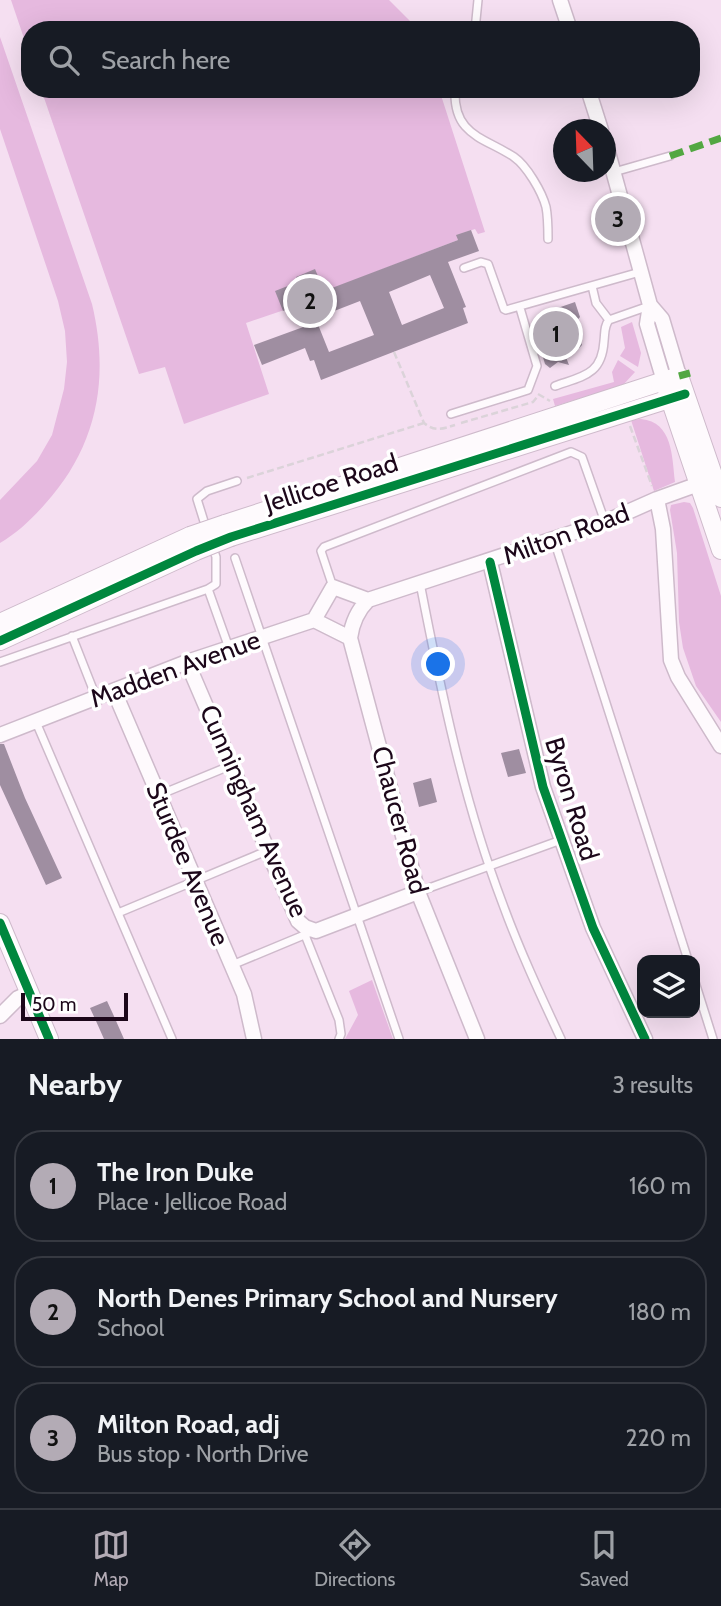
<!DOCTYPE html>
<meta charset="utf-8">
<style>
body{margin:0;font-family:Cabin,sans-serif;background:#242831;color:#f1f3f6}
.controls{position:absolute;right:21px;bottom:21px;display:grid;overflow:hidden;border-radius:14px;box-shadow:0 7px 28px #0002}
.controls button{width:63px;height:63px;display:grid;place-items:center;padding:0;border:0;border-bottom:2px solid #363941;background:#171b24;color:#f1f3f6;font:35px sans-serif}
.compass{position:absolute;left:553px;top:119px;width:63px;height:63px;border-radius:50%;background:#171b24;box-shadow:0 7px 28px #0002;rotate:337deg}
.scale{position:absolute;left:21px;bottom:18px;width:107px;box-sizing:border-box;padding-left:7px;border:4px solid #1c071a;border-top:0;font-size:19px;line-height:24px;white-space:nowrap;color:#1c071a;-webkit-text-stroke:5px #fff;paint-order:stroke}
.you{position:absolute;left:439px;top:665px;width:24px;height:24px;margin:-18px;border:5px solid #fff;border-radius:50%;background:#1a73e8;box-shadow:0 0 0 10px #1a73e833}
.badge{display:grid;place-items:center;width:46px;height:46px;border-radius:50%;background:#b3abb5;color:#111;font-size:23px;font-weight:700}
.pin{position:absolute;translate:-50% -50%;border:4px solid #fff;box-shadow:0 2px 7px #0006}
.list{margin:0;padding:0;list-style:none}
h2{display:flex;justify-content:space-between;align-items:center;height:91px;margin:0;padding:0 28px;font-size:30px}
h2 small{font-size:23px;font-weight:400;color:#9ea1a6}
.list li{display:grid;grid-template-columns:46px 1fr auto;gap:21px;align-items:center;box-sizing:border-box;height:112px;margin:0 14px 14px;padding:0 14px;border:2px solid #363941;border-radius:28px}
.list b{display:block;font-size:26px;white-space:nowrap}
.list p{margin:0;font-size:23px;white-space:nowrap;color:#9ea1a6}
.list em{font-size:23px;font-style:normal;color:#9ea1a6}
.icon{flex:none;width:38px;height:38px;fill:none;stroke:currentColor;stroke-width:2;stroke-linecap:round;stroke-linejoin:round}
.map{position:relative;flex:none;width:721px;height:1039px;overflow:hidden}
.search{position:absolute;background:#171b24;box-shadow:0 7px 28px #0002;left:21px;right:21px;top:21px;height:77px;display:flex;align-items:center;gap:18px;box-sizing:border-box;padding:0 24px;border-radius:28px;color:#9ea1a6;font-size:26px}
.sheet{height:469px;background:#171b24}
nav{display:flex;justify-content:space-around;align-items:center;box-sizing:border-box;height:98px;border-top:2px solid #363941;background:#171b24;font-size:19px;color:#9ea1a6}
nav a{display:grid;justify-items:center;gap:4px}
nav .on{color:#b3abb5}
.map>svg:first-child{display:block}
</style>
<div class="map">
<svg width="721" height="1039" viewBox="0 0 721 1039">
<rect width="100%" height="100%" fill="#f5dff1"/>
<path fill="#e6b9df" d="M11 0H389L419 30H30V56Z
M0 37 92 304C110 379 97 447 45 504 32 519 17 533 0 543V500L37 461 52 435 64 389 67 362 65 331 58 301 0 129Z
M41 89H439L485 232 478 234 475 229 457 235 458 240 303 300 296 306 246 323 269 394 184 424 165 367 139 374Z
M632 322 641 353 638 367 620 356 625 348 621 327Z
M618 360 635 372 624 384 617 387 555 406 553 399 614 382 612 372Z
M641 419C673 422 672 457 675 482L654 491 631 420Z
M684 502 690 503 693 508 721 596V722L696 686 683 648 679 622 677 553 670 510 671 505Z
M372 980 393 1039H345L358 1015 349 991Z"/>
<path fill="#9f8ea1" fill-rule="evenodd" d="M471 230 479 251 448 262 466 307 463 308 468 323 321 380 314 360 310 361 305 348 262 365 254 345 317 322 329 352 374 335 360 301 311 320 304 303 283 311 275 291 298 282 296 277 315 269 324 291 458 240 456 235ZM430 275 444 308 402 325 389 292Z
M575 302 580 317 574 324 582 345 577 350 564 352 569 365 558 362 550 368 545 364 536 334 554 328 549 311Z
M0 744H4L25 798 62 878 46 885 0 785Z
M519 749 526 773 508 777 501 753Z
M431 778 437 802 419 807 413 783Z
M107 1001 113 1014 124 1039H104L96 1021 90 1008Z"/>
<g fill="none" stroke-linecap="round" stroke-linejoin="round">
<defs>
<path id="service" d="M475 30 478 0
M455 89C453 136 484 137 514 157 527 166 542 192 546 207 548 217 548 229 548 239
M614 172 670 156
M464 268 481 262 488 264 504 309 506 310 640 272
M592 286 596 303 609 320
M555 386C583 376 602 375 604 341 605 333 604 326 609 320L649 306
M451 414 528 390 537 366 520 308
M207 531 197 499 207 491 237 481
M554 540 688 960
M212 545 216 557V584L208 589 229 648
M235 558 399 1039
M420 583C441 691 463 799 502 902 519 949 540 994 561 1039
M333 587 321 551 324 547 571 452 582 457 605 522
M72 636 96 697
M0 662 208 589
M36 722 172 1039
M159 795 232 765
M418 892 561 840
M118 913 269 850
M305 935 339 1020 341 1034 339 1039
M232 965 309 933
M695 982 713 1039"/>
<path id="minor" d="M560 0 570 30
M588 89 601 130
M606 145 650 305 662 319 679 376
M650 305 647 324 664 381
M657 499 663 529 671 660 678 677 721 746
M490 562 543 787 593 928 645 1039
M368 600C357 611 352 623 350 638L418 892 477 1039
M314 620 333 587 368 600 605 522 657 499 707 481
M187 662 298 921 305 927 316 931 418 892
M114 691 244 994 254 1039
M0 735 187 662 314 620 350 638
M0 1016 18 998 29 993"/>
<path id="tertiary" d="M666 387 721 550
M225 524 679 376 721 498
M231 537 685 394
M0 623 190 536
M0 641 196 551
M0 923 49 1039"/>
</defs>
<use href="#service" stroke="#cebacb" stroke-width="10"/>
<use href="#minor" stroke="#cebacb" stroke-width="17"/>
<use href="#tertiary" stroke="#cebacb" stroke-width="20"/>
<path stroke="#dbd3d9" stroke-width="2.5" stroke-dasharray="7 3.5" stroke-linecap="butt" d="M394 352 424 423C435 432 442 429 455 425
M538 394 550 401
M461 423 533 402 537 397
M630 426 652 486
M247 478 424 423"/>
<use href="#service" stroke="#fefafd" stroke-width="7"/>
<use href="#minor" stroke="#fefafd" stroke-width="14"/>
<use href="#tertiary" stroke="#fefafd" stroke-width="18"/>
<defs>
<path id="tertiary-bridge" d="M190 536 225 524
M196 551 231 537"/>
</defs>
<use href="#tertiary-bridge" stroke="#cebacb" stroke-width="20" stroke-linecap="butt"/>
<use href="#tertiary-bridge" stroke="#fefafd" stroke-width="18"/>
<path stroke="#52a742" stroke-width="7" stroke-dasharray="14 7" stroke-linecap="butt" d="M670 156 721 138
M679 376 690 373"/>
<defs>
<path id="cycleway" d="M490 562 543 787 593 928 645 1039
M0 641 196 551 231 537 685 394
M0 923 49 1039"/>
</defs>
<use href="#cycleway" stroke="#fff" stroke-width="13"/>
<use href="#cycleway" stroke="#00873e" stroke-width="9"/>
</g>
<g text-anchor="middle" stroke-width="7" stroke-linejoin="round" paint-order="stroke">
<g font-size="26" fill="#1c071a" stroke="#fff">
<text transform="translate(331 483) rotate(-18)" y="9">Jellicoe Road</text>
<text transform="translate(566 534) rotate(-20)" y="9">Milton Road</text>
<text transform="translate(175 669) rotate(-20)" y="9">Madden Avenue</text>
<text transform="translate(572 799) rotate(73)" y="9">Byron Road</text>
<text transform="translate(254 811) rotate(66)" y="9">Cunningham Avenue</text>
<text transform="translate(400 820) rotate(75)" y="9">Chaucer Road</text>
<text transform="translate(188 864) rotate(67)" y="9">Sturdee Avenue</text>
</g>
</g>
</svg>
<div class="controls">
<button><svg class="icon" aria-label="layers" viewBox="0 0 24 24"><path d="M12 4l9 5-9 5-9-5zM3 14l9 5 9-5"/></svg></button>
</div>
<svg class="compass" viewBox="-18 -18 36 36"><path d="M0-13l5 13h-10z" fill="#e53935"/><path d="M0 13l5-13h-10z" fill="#9ea1a6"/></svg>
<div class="scale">50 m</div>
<div class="you"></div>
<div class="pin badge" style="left:556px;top:334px">1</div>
<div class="pin badge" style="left:310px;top:301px">2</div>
<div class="pin badge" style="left:618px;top:219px">3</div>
<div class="search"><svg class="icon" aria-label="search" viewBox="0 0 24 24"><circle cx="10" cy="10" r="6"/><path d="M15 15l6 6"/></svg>Search here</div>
</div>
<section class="sheet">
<h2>Nearby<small>3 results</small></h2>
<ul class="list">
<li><span class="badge">1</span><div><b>The Iron Duke</b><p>Place · Jellicoe Road</p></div><em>160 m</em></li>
<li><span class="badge">2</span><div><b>North Denes Primary School and Nursery</b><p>School</p></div><em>180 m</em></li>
<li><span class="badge">3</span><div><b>Milton Road, adj</b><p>Bus stop · North Drive</p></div><em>220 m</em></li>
</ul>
</section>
<nav>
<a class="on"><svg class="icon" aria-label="map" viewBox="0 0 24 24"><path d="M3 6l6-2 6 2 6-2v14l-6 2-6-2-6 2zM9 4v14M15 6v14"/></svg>Map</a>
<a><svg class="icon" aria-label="directions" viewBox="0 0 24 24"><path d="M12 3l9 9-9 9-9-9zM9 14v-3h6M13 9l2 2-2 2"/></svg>Directions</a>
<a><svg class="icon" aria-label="saved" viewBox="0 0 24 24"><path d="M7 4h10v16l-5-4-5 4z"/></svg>Saved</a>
</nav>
